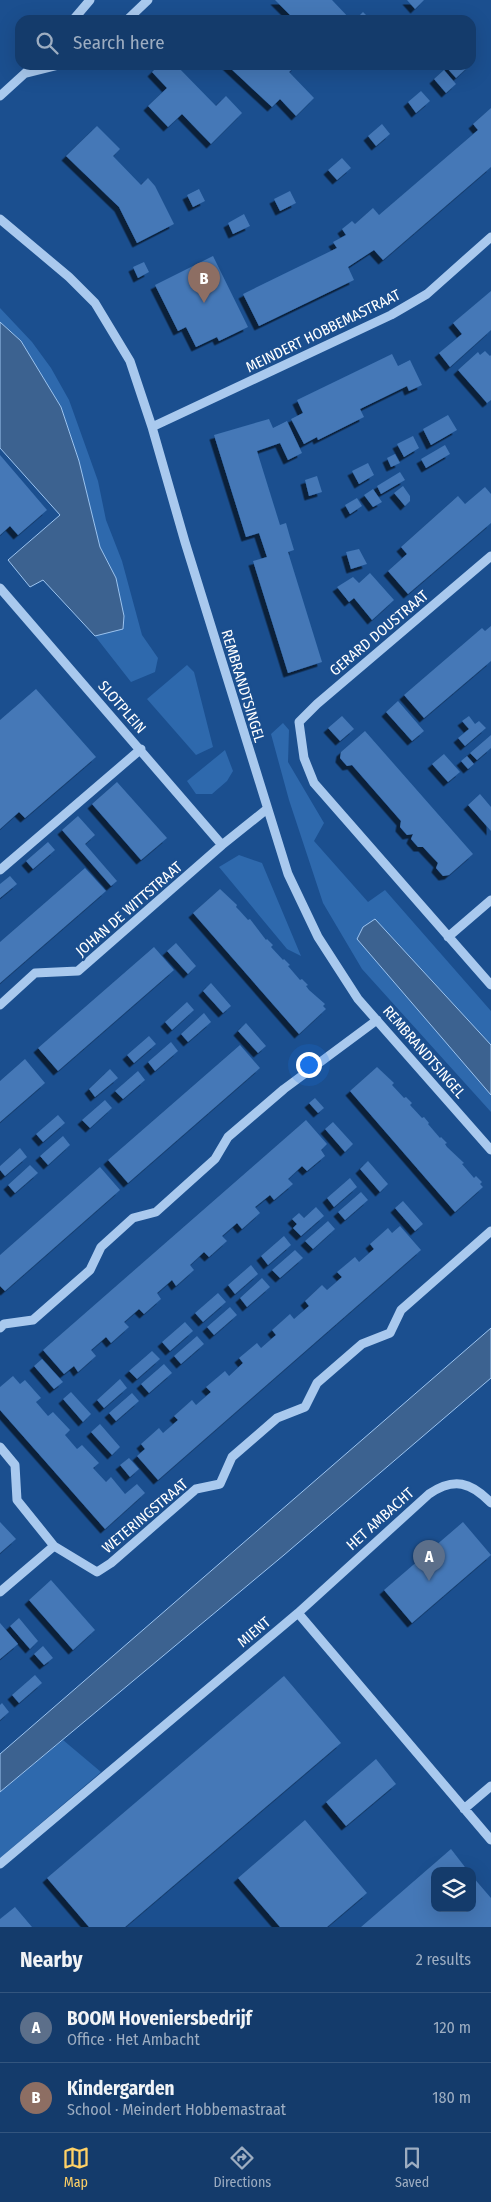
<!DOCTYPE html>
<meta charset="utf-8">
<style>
body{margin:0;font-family:"Fira Sans Condensed",sans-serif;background:#1d4271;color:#f1f3f6}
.controls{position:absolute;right:15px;bottom:15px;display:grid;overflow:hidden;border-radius:10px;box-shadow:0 5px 20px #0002}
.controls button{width:45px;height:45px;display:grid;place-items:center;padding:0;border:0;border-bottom:1px solid #33557e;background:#143b6b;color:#f1f3f6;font:25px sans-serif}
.you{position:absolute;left:308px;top:1064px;width:18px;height:18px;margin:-12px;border:4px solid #fff;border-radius:50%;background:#1a73e8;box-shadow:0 0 0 8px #1a73e833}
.badge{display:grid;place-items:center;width:32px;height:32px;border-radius:50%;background:#ffd166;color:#fff;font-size:16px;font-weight:700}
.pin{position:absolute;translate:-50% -41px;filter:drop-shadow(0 1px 2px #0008)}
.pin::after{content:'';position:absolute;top:26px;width:18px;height:15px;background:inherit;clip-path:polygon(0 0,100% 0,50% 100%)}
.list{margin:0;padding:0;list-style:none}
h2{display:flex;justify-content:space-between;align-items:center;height:65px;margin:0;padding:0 20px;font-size:21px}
h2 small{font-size:16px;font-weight:400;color:#9dadc1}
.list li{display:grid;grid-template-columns:32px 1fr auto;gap:15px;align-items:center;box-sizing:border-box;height:70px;padding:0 20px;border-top:1px solid #33557e}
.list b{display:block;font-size:19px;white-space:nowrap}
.list p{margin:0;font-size:16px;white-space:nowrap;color:#9dadc1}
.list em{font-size:16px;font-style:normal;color:#9dadc1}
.icon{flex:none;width:28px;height:28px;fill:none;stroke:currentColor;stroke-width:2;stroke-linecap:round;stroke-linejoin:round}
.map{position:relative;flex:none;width:491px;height:1927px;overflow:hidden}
.search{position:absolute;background:#143b6b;box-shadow:0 5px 20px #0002;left:15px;right:15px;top:15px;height:55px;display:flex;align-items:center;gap:12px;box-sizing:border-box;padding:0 18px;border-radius:15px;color:#9dadc1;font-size:19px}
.sheet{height:205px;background:#143b6b}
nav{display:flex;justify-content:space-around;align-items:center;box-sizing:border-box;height:70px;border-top:1px solid #33557e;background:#143b6b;font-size:14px;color:#9dadc1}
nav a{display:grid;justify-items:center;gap:2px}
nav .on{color:#ffd166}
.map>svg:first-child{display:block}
</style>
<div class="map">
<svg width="491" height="1927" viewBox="0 0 491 1927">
<defs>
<filter id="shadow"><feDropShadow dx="-4.5" dy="4.5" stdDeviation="0" flood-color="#0009"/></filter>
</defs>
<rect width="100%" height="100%" fill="#1b4f8f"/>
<path fill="#2e69ad" d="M0 308 32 342 51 368 69 400 98 481 106 520 122 561 142 635 158 658 155 672 131 682 95 636 123 629 124 616 116 578 100 547 79 461 61 407 21 341 0 322Z
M187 665 194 672 213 747 196 755 147 699Z
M283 723 289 730 288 762 324 823 314 841 368 902 385 890 491 1011V1112L362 969 323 903 289 800 271 734Z
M225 750 233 771 227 781 212 794H196L187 781Z
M239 855 262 863 301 956 287 949 219 867Z
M63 1740 101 1772 0 1858V1792Z"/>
<path fill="#3c6290" stroke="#9cc4f0" d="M0 322 21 341 61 407 79 461 100 547 116 578 124 616 123 629 95 636 43 580 30 587 8 560 60 515 0 448Z
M375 919 491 1045V1095L357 939 363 927Z
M491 1328V1378L284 1555 0 1792V1754Z"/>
<path fill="#4478b7" filter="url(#shadow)" d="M275 0H332L351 20H295Z
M407 0H424L415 9Z
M363 12 371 20H355Z
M159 65H176L216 106 226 96 242 113 211 144 182 114 168 127 148 106 167 88 152 72Z
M227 65H295L296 66 289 72 314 98 296 116 280 99 272 107Z
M450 65H470L456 78 447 68Z
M444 70 456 84 446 93 434 79Z
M421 91 430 101 416 113 408 102Z
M491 108V167L383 260 374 250 348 267 354 280 259 326 243 294 337 248 333 242 346 235 342 229 352 221 355 224 373 208 379 215 478 130 473 124Z
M382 124 390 134 376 146 368 136Z
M97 126 120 149 113 156 141 185 148 178 155 186 174 224 137 243 119 207 66 156Z
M342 158 351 168 337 180 328 170Z
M199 189 205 201 193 207 187 195Z
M290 191 296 203 280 211 274 199Z
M244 214 250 226 233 234 228 223Z
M213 256 248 327 219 341 217 337 196 347 186 327 178 331 155 285Z
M144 262 149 272 138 278 133 267Z
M491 291V330L450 367 439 353 462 334 453 323Z
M485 351 490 356 491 355V400L487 403 458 370 478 352 480 355Z
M392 354 398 366 410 360 422 385 409 391 407 386 360 409 364 417 318 440 317 437 304 444 291 419 303 413 297 400Z
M448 415 457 430 431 445 423 429Z
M269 419 273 428 287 421 302 453 288 460 280 443 257 451 280 525 286 523 290 537 294 550 288 552 322 662 288 673 253 561 267 557 259 533 246 537 214 435Z
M413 436 419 448 404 457 397 444Z
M445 445 450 454 426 468 421 459Z
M395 454 400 463 391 467 387 458Z
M0 455 47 510 18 535 10 526 0 535Z
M368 463 374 475 359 484 352 471Z
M400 472 405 480 381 494 377 486Z
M317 476 322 492 309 496 305 480Z
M403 486 410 496V501L405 506 394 493Z
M485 487 491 494V523L408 594 388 571 407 554 401 547 458 496 465 504Z
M373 489 382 502 373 507 364 495Z
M357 498 362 506 350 514 345 505Z
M359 549 367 564 351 569 346 552Z
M370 573 394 600 372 620 354 598 349 602 337 587 353 577 359 583Z
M491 626V661L424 718 404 695 482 628 485 631Z
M36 689 96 757 25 818 19 812 0 829V720Z
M398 701 424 731 412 741 386 712Z
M342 716 354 729 340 741 328 728Z
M469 716 475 724 479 721 486 728 465 746 458 738 469 729 462 721Z
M365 731 473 854 449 875 443 876 436 868 438 863 423 847H418L411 839 413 834 407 835 400 827 401 821 352 765 347 766 340 758 341 752Z
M491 735V748L477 760 470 753Z
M444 754 460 772 448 782 432 764Z
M467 756 474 764 468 769 461 761Z
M117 782 167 838 141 860 92 804Z
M480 794 491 807V831L468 805Z
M78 816 95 835 85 844 117 881 111 886 62 830Z
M48 842 55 850 33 869 26 861Z
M85 868 106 891 0 983V942Z
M10 876 17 884 0 898V884Z
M220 889 237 905 236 907 239 910 248 920 250 919 266 940 267 939 273 945 271 947 283 960 284 959 290 965 288 966 300 980 302 979 308 985 306 986 309 990 325 1004 323 1006 326 1009 299 1034 193 913Z
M176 943 196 966 188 974 167 951Z
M154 947 174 970 58 1071 38 1048Z
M211 983 231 1006 223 1013 203 991Z
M187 1002 194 1010 172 1030 165 1022Z
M204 1013 211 1022 188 1042 181 1034Z
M246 1023 266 1046 258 1053 238 1031Z
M149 1036 156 1044 134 1063 127 1055Z
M171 1042 178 1051 155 1071 148 1062Z
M240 1045 260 1068 128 1183 108 1160Z
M25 1059 45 1083 0 1122V1081Z
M377 1067 394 1083 392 1085 404 1098 406 1097 412 1103 410 1105 422 1118 424 1117 429 1123 428 1124 440 1138 441 1137 447 1143 445 1144 447 1147 464 1163 462 1164 474 1178 476 1176 482 1182 480 1184 483 1187 455 1212 350 1091Z
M110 1069 118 1078 95 1097 89 1089Z
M138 1071 145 1080 123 1099 115 1091Z
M315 1098 324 1108 318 1113 309 1103Z
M105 1100 112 1108 90 1128 82 1120Z
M58 1115 65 1123 43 1142 36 1134Z
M306 1120 327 1144 321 1150 325 1156 307 1171 302 1166 288 1179 293 1184 274 1200 270 1195 255 1207 260 1213 242 1229 237 1223 222 1236 227 1241 209 1257 204 1252 190 1265 194 1270 176 1286 172 1280 157 1293 161 1299 144 1314 139 1309 124 1322 129 1327 111 1343 106 1337 91 1350 96 1356 78 1372 74 1366 64 1374 43 1350Z
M333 1122 353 1144 345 1152 325 1129Z
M63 1136 70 1145 48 1165 40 1156Z
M20 1148 27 1157 5 1176 0 1170V1166Z
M368 1161 388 1184 380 1192 360 1169Z
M30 1165 38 1173 15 1193 8 1185Z
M100 1167 120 1190 5 1291 0 1286V1255Z
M350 1178 357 1187 334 1207 327 1198Z
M361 1192 368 1200 345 1220 338 1212Z
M403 1201 423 1224 415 1231 395 1208Z
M316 1207 324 1216 301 1236 293 1228 297 1224 292 1219 299 1213 304 1218Z
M328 1221 335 1229 313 1249 305 1241Z
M400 1226 421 1250 158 1480 137 1456 145 1449 141 1444 159 1428 163 1433 178 1420 174 1416 192 1400 196 1405 211 1392 206 1387 225 1371 229 1376 243 1363 239 1358 257 1343 261 1348 269 1341 276 1335 272 1330 290 1314 294 1319 309 1306 305 1301 322 1285 327 1290 334 1284 342 1277 337 1272 355 1257 359 1262 367 1255 374 1249 370 1244 388 1228 392 1233Z
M284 1236 291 1245 268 1265 261 1256Z
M295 1250 303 1258 280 1278 272 1270Z
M251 1265 258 1274 235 1294 228 1285Z
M262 1278 270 1287 247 1307 240 1298Z
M218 1293 226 1302 203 1322 195 1313Z
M230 1307 237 1315 214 1335 207 1327Z
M185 1322 193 1331 170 1351 162 1342Z
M197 1336 204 1344 181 1364 174 1356Z
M152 1351 160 1359 137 1379 129 1371Z
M42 1359 63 1382 54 1389 34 1366Z
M164 1364 172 1373 149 1393 141 1384Z
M13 1376 20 1384 25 1380 41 1398 36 1402 48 1416 53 1412 70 1430 65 1435 77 1449 82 1445 99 1463 93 1468 106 1482 111 1477 125 1494 137 1484 145 1493 105 1529 0 1410V1387Z
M120 1379 127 1388 104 1408 97 1400Z
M71 1392 91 1414 83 1422 63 1399Z
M132 1393 139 1401 116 1421 109 1413Z
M100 1424 120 1447 112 1455 91 1432Z
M129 1458 139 1469 130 1477 120 1465Z
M0 1522 16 1539 0 1553Z
M463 1522 491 1555 412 1623 384 1590Z
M51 1580 95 1630 73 1650 29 1600Z
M19 1618 38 1641 30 1649 10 1626Z
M0 1623 18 1644 0 1659Z
M43 1646 53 1658 44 1665 34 1654Z
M35 1675 42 1683 19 1703 12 1695Z
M284 1676 341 1743 125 1927H89L47 1878Z
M2 1703 9 1712 0 1720V1705Z
M376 1759 396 1784 346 1826 326 1802Z
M305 1820 367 1893 327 1927H280L238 1878Z
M451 1849 468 1871H435V1908H472V1876L491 1898V1927H361Z
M15 1907 32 1927H0V1919Z"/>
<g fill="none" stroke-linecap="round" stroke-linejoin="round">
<path stroke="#a9c9ee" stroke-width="9" d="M73 20 90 0
M127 20 148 0
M27 73 59 65
M0 96 34 65
M0 219 69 277 95 303 130 361 152 427 185 542 288 874 318 937 358 999 491 1150
M152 427 391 315 427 294 491 237
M491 556 317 704 299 722 304 758 314 783 491 985
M0 588 222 845
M0 870 141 749
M448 937 491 900
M0 1005 35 973 78 971 222 845 267 809
M0 1328 4 1324 33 1320 90 1270 101 1247 133 1218 156 1212 215 1159 228 1137 284 1089 377 1020
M0 1447 15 1465 17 1500 54 1546 97 1572 111 1563 196 1489 220 1484 232 1457 277 1418 305 1407 317 1383 362 1344 390 1333 401 1310 491 1231
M0 1592 54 1546
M298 1613 429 1494C454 1477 471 1482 491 1503
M464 1809 491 1786
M0 1864 298 1613 491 1840"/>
</g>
<g text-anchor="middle" stroke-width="5" stroke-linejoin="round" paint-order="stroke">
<g font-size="15" fill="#fff" stroke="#1b4f8f">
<text transform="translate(323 331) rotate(-26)" y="5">MEINDERT HOBBEMASTRAAT</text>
<text transform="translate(379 633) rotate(-40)" y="5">GERARD DOUSTRAAT</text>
<text transform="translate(243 686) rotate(73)" y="5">REMBRANDTSINGEL</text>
<text transform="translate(122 707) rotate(49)" y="5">SLOTPLEIN</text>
<text transform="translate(129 909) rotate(-41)" y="5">JOHAN DE WITTSTRAAT</text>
<text transform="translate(424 1052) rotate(49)" y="5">REMBRANDTSINGEL</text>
<text transform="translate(145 1516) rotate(-40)" y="5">WETERINGSTRAAT</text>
<text transform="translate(380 1519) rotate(-42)" y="5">HET AMBACHT</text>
<text transform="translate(254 1632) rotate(-40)" y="5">MIENT</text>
</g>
</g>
</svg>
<div class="controls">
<button><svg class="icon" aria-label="layers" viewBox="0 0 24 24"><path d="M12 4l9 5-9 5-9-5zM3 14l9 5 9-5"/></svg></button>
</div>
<div class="you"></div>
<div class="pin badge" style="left:429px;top:1581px;background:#5c6f8a">A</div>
<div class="pin badge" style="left:204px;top:303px;background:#8d6e63">B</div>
<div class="search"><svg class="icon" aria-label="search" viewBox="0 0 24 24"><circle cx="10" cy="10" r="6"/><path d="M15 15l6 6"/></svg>Search here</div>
</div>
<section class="sheet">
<h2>Nearby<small>2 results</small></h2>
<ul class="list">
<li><span class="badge" style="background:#5c6f8a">A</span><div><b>BOOM Hoveniersbedrijf</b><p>Office · Het Ambacht</p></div><em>120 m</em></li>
<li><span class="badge" style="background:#8d6e63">B</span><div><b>Kindergarden</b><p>School · Meindert Hobbemastraat</p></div><em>180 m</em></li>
</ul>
</section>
<nav>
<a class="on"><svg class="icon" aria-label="map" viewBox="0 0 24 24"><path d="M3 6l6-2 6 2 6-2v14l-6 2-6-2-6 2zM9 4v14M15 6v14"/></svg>Map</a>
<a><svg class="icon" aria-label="directions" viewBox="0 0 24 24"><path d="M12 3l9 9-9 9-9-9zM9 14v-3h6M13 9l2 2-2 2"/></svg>Directions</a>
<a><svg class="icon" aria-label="saved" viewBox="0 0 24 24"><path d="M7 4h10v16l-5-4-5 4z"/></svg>Saved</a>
</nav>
